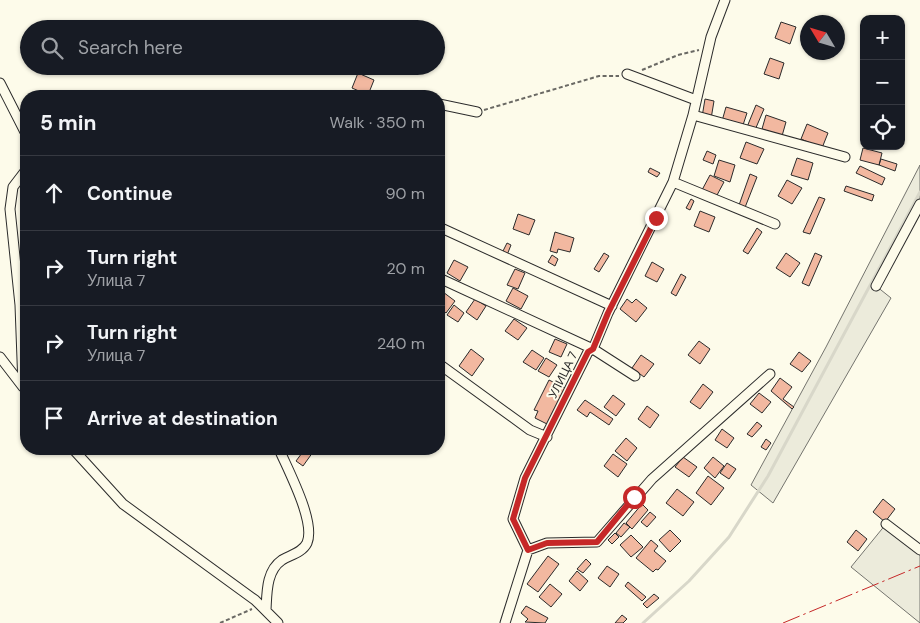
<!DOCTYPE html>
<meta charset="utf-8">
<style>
body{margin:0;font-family:"DM Sans",sans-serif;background:#242831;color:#f1f3f6}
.controls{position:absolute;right:15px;top:15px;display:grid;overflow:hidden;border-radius:10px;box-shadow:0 1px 4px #0004}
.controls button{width:45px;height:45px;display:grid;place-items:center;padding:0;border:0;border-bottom:1px solid #363941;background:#171b24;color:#f1f3f6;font:25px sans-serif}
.compass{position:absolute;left:800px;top:15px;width:45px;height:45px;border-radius:50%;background:#171b24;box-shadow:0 1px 4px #0004;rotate:308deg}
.stop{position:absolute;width:15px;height:15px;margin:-11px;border:4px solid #c62828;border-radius:50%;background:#fff}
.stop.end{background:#c62828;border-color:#fff;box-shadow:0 1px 5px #0008}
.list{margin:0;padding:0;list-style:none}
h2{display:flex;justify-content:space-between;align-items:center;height:65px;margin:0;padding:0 20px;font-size:21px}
h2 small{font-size:16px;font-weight:400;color:#9ea1a6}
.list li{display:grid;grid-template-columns:32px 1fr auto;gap:15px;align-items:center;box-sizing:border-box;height:75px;padding:0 20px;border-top:1px solid #363941}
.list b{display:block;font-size:19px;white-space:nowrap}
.list p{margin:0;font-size:16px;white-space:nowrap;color:#9ea1a6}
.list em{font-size:16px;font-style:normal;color:#9ea1a6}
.icon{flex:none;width:28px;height:28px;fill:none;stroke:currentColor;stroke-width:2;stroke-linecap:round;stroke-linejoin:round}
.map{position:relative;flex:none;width:920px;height:623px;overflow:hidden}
.search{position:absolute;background:#171b24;box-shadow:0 1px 4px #0004;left:20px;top:20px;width:425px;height:55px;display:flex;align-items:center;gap:12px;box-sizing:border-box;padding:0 18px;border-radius:28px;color:#9ea1a6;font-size:19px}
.panel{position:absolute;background:#171b24;box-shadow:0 1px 4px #0004;left:20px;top:90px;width:425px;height:365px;border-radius:20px}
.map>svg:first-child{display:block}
</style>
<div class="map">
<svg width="920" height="623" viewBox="0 0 920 623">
<rect width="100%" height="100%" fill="#fdfbea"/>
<path fill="#ecebdb" stroke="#74746e" d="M920 165V204L876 286 891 298 773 503 751 485 826 347Z
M886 524 920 550V623L851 567Z"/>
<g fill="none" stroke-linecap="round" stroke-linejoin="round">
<path stroke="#d8d7c9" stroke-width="3" d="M643 623 689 581 729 537 768 476 920 192"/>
</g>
<path fill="#f2b8a0" stroke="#2b2b2b" d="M781 22 796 27 790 44 775 38Z
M770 58 784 63 779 79 764 74Z
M358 73 374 80 368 95 352 88Z
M705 99 714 101 711 119 702 117Z
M756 105 764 109 755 130 747 127Z
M726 107 747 113 742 128 722 121Z
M766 115 786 122 782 136 762 129Z
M807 124 828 133 822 148 801 139Z
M746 142 764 149 757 164 740 158Z
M863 148 882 153 879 165 860 160Z
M707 151 716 155 713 164 703 160Z
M797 158 813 163 808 180 791 175Z
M881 159 897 164 895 171 879 165Z
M719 160 735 165 730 182 714 176Z
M860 166 885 178 882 185 856 173Z
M650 168 660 173 657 177 648 172Z
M750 174 757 177 744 210 738 208Z
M710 175 724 182 716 197 702 190Z
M787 180 802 188 792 204 778 196Z
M846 186 874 195 872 201 844 191Z
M819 197 825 199 810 234 803 232Z
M691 199 694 201 690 210 686 208Z
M700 211 715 217 709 232 694 226Z
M518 214 535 220 529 235 513 229Z
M757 228 762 232 748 254 743 251Z
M555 232 574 238 570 252 558 249 557 253 550 251Z
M507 243 511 245 507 255 502 253Z
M604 253 609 256 599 272 594 269Z
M786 253 800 263 790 277 776 268Z
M815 253 822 256 809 286 802 283Z
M552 255 558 259 555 266 548 262Z
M454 260 468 267 460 281 447 273Z
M652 262 664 269 657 282 645 276Z
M515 269 525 273 518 289 507 285Z
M681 274 686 277 676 296 671 293Z
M513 288 528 296 521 309 506 301Z
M443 292 455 301 446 313 439 308V298Z
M475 299 486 306 477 320 466 312Z
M627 299 632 303 636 299 647 308 636 322 620 309Z
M454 305 464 313 458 322 447 315Z
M514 319 527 328 518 340 505 331Z
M555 339 567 344 561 357 549 352Z
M699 341 710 349 700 364 688 355Z
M471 349 484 359 472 376 459 366Z
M532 350 544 358 536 370 523 362Z
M799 352 811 361 802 372 790 364Z
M641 355 654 364 644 377 632 368Z
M546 358 557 365 549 377 538 371Z
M780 378 792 387 783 399 794 407 792 409 771 391Z
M549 380 567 389 549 425 535 418 538 411 534 410Z
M703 384 713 392 700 409 690 402Z
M759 393 771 402 762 413 750 404Z
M613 395 625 404 616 416 604 407Z
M585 400 613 419 609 425 590 412 587 417 577 410Z
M647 406 659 415 650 428 638 419Z
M757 422 762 426 752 437 747 434Z
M722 429 734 438 727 448 715 440Z
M626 438 637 448 627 461 615 451Z
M766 439 771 443 766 450 761 447Z
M305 449 313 452 303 466 296 461Z
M613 454 627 464 618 477 604 466Z
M683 457 697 467 689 477 675 467Z
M713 457 724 466 715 478 704 468Z
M727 463 736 469 729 479 720 473Z
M708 476 724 488 711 505 696 493Z
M677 489 694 502 683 516 666 503Z
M883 499 895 509 885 522 873 512Z
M642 504 648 510 632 529 626 523Z
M650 512 656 517 647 527 641 522Z
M624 523 630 527 621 537 616 533Z
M670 530 681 541 670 552 659 540Z
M856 530 867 539 858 551 847 542Z
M615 533 619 537 612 544 608 540Z
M631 535 643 547 631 557 620 545Z
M651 540 658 546 654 551 666 561 658 570 656 569 653 572 636 558Z
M548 556 559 564 538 592 527 584Z
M586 559 591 564 583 573 577 569Z
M607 566 619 574 610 587 598 578Z
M577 571 588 581 580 591 569 581Z
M628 582 646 597 642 601 625 586Z
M550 584 562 594 551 607 539 597Z
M654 594 659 598 647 608 643 604Z
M526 606 548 618 545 623 525 622 528 619 521 613Z
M622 615 627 619 623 623H615Z"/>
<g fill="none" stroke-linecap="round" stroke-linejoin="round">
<defs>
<path id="minor" d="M627 74 696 100
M0 83 26 134
M439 104 477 112
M693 115 845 157
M673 182 775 224
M439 227 612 306
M439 278 593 349 635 376
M876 286 920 204
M0 357 23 387
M439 364 530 430 547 437
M23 386 20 305 10 209 13 187 26 170
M73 449 123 504 255 600 278 623
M886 524 920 550
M528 550 547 543 597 542 652 479 770 374
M266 610C267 593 266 571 282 560 290 555 302 553 307 543 316 522 288 470 279 449
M505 623 528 550 513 519 525 478 588 352 593 349 608 313 673 182 693 115 711 37 725 0"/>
</defs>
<use href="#minor" stroke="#2b2b2b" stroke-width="11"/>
<path stroke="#6a6964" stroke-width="2" stroke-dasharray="4 2.5" stroke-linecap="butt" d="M642 70 678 55 699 50
M381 96H388
M484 110 599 76H619
M220 623 252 609"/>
<use href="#minor" stroke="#fdfbea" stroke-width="9"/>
<path stroke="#c62828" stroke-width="1" stroke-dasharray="18 4 2.5 4" stroke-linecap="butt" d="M783 623 920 566"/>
</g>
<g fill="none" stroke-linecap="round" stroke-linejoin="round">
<path stroke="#c62828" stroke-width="6" d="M634 497 597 542 547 543 528 550 513 519 525 478 588 352 593 349 608 313 656 218"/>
</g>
<g text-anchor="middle" stroke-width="4" stroke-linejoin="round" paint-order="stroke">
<g font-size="12" fill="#2b2b2b" stroke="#fdfbea">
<text transform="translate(563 375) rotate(-64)" y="4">УЛИЦА 7</text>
</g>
</g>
</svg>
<div class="controls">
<button>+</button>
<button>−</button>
<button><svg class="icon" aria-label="locate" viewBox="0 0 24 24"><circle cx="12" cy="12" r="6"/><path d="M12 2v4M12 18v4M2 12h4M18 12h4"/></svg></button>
</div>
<svg class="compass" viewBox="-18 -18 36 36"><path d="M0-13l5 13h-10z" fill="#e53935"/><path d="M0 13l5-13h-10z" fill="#9ea1a6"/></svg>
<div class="stop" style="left:634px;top:497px"></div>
<div class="stop end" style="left:656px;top:218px"></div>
<div class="search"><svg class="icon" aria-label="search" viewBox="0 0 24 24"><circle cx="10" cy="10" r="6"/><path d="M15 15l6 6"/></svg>Search here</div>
<section class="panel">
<h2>5 min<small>Walk · 350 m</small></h2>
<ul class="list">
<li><svg class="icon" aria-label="ahead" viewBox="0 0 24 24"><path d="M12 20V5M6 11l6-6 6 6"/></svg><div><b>Continue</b></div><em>90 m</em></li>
<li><svg class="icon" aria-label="right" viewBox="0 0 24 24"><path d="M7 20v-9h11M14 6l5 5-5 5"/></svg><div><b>Turn right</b><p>Улица 7</p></div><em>20 m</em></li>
<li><svg class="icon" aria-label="right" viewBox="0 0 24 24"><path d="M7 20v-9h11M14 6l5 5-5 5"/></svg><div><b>Turn right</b><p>Улица 7</p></div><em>240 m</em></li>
<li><svg class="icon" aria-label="arrive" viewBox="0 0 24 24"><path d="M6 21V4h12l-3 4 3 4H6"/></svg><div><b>Arrive at destination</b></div></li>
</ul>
</section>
</div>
